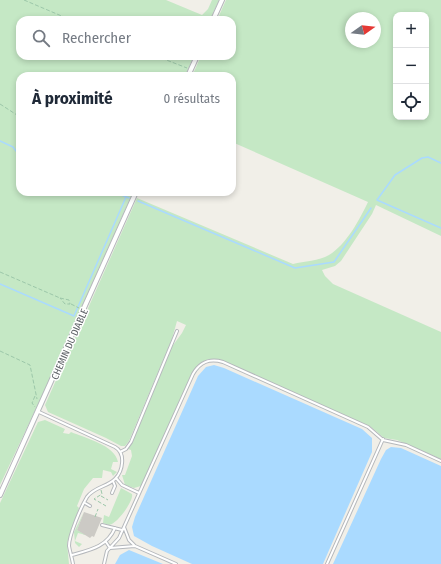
<!DOCTYPE html>
<html lang="fr">
<meta charset="utf-8">
<style>
body{margin:0;font-family:"Fira Sans Condensed",sans-serif;background:#f6f6f7;color:#1f2937}
.controls{position:absolute;right:12px;top:12px;display:grid;overflow:hidden;border-radius:8px;box-shadow:0 2px 6px #0003}
.controls button{width:36px;height:36px;display:grid;place-items:center;padding:0;border:0;border-bottom:1px solid #e0e1e3;background:#fff;color:#1f2937;font:20px sans-serif}
.compass{position:absolute;left:345px;top:12px;width:36px;height:36px;border-radius:50%;background:#fff;box-shadow:0 2px 6px #0003;rotate:75deg}
.list{margin:0;padding:0;list-style:none}
h2{display:flex;justify-content:space-between;align-items:center;height:52px;margin:0;padding:0 16px;font-size:17px}
h2 small{font-size:13px;font-weight:400;color:#747a83}
.icon{flex:none;width:22px;height:22px;fill:none;stroke:currentColor;stroke-width:2;stroke-linecap:round;stroke-linejoin:round}
.map{position:relative;flex:none;width:441px;height:564px;overflow:hidden}
.search{position:absolute;background:#fff;box-shadow:0 2px 6px #0003;left:16px;top:16px;width:220px;height:44px;display:flex;align-items:center;gap:10px;box-sizing:border-box;padding:0 14px;border-radius:12px;color:#747a83;font-size:15px}
.panel{position:absolute;background:#fff;box-shadow:0 2px 6px #0003;left:16px;top:72px;width:220px;height:124px;border-radius:12px}
.map>svg:first-child{display:block}
</style>
<div class="map">
<svg width="441" height="564" viewBox="0 0 441 564">
<rect width="100%" height="100%" fill="#f1efe8"/>
<path fill="#c5e8c5" fill-rule="evenodd" d="M0 0H166L202 15 208 9 212 0H219L210 20H20V56H194L185 76H20V192H133L42 396 0 485Z
M226 0H441V236L376 205 372 214 341 261 335 266 322 270 325 276 333 284 441 332V459L397 440 384 438 371 427 221 360C208 357 199 361 192 373L141 486 134 488 125 485 122 475H125L132 456 131 450 128 449 171 348 182 333 186 325 177 321 172 339 129 441 125 446H121L106 438 48 412 45 405 137 198 293 264C304 261 319 261 329 255 346 245 360 219 368 202L232 142V76H192L201 56H232V20H217ZM396 15H426V117H396ZM351 18H375V42H351Z
M45 420 65 429 63 433 69 434 71 432C85 438 115 445 118 462H113L111 469 117 472 113 476 111 472 103 470 102 478H93L84 489 77 506 79 508 67 543 69 564H0V503L38 422Z
M121 488 132 494C134 501 116 525 109 525L103 523 104 515 109 517Z
M84 512 77 530 86 535 78 533 75 541 82 544 79 547 75 543 74 532Z"/>
<path fill="#aadaff" d="M214 365 224 368 362 429 372 438V452L323 564H192L152 546 134 536 132 527 135 517 198 376 206 367Z
M391 447 401 448 441 466V564H333L381 459 386 450Z
M129 550 163 564H115L120 555Z"/>
<g fill="none" stroke-linecap="round" stroke-linejoin="round">
<path stroke="#aadaff" stroke-width="1.5" d="M0 141 13 147 20 156
M441 163 428 157 422 158 395 175 377 200 441 228
M114 192 129 198
M138 201 295 268 334 262 371 208
M0 284 74 316 126 197"/>
</g>
<path fill="#cccac5" d="M84 512 102 518 94 537 92 536 90 538 77 530Z"/>
<g fill="none" stroke-linecap="round" stroke-linejoin="round">
<defs>
<path id="lane" d="M39 412 115 447C126 453 123 471 115 479 107 487 94 487 87 497 81 507 69 535 69 546 70 552 72 558 73 564
M120 452 126 449 131 442 177 331
M116 478 122 485 139 493
M112 493 115 486 113 481
M85 503 90 506
M102 525 122 530
M124 527 129 540 134 545
M106 542 110 548 135 546 176 564
M72 555C90 550 107 547 115 528
M104 564 107 551 119 538 193 374C200 362 209 358 223 362L368 427 383 440 406 445 441 461
M327 564 383 439"/>
<path id="street" d="M213 20 222 0
M188 76 197 56
M0 495 136 192"/>
</defs>
<use href="#lane" stroke="#b5b8bc" stroke-width="4"/>
<use href="#street" stroke="#b5b8bc" stroke-width="6"/>
<path stroke="#9cc7a9" stroke-width="1" stroke-dasharray="4 2" stroke-linecap="butt" d="M24 0 71 20
M156 56 187 68
M0 104 20 117
M0 272 60 298
M60 298 69 300 70 304H65Z
M71 304 79 308
M0 351 30 365 37 399
M35 396 32 403 35 407
M101 490 102 494 94 499 106 506
M101 496 108 500
M95 517 98 509"/>
<use href="#lane" stroke="#fff" stroke-width="2"/>
<use href="#street" stroke="#fff" stroke-width="4"/>
</g>
<g text-anchor="middle" stroke-width="3" stroke-linejoin="round" paint-order="stroke">
<g font-size="10" fill="#5f6368" stroke="#fff">
<text transform="translate(69 344) rotate(-66)" y="4">CHEMIN DU DIABLE</text>
</g>
</g>
</svg>
<div class="controls">
<button>+</button>
<button>−</button>
<button><svg class="icon" aria-label="locate" viewBox="0 0 24 24"><circle cx="12" cy="12" r="6"/><path d="M12 2v4M12 18v4M2 12h4M18 12h4"/></svg></button>
</div>
<svg class="compass" viewBox="-18 -18 36 36"><path d="M0-13l5 13h-10z" fill="#e53935"/><path d="M0 13l5-13h-10z" fill="#747a83"/></svg>
<div class="search"><svg class="icon" aria-label="search" viewBox="0 0 24 24"><circle cx="10" cy="10" r="6"/><path d="M15 15l6 6"/></svg>Rechercher</div>
<section class="panel">
<h2>À proximité<small>0 résultats</small></h2>
<ul class="list">
</ul>
</section>
</div>
